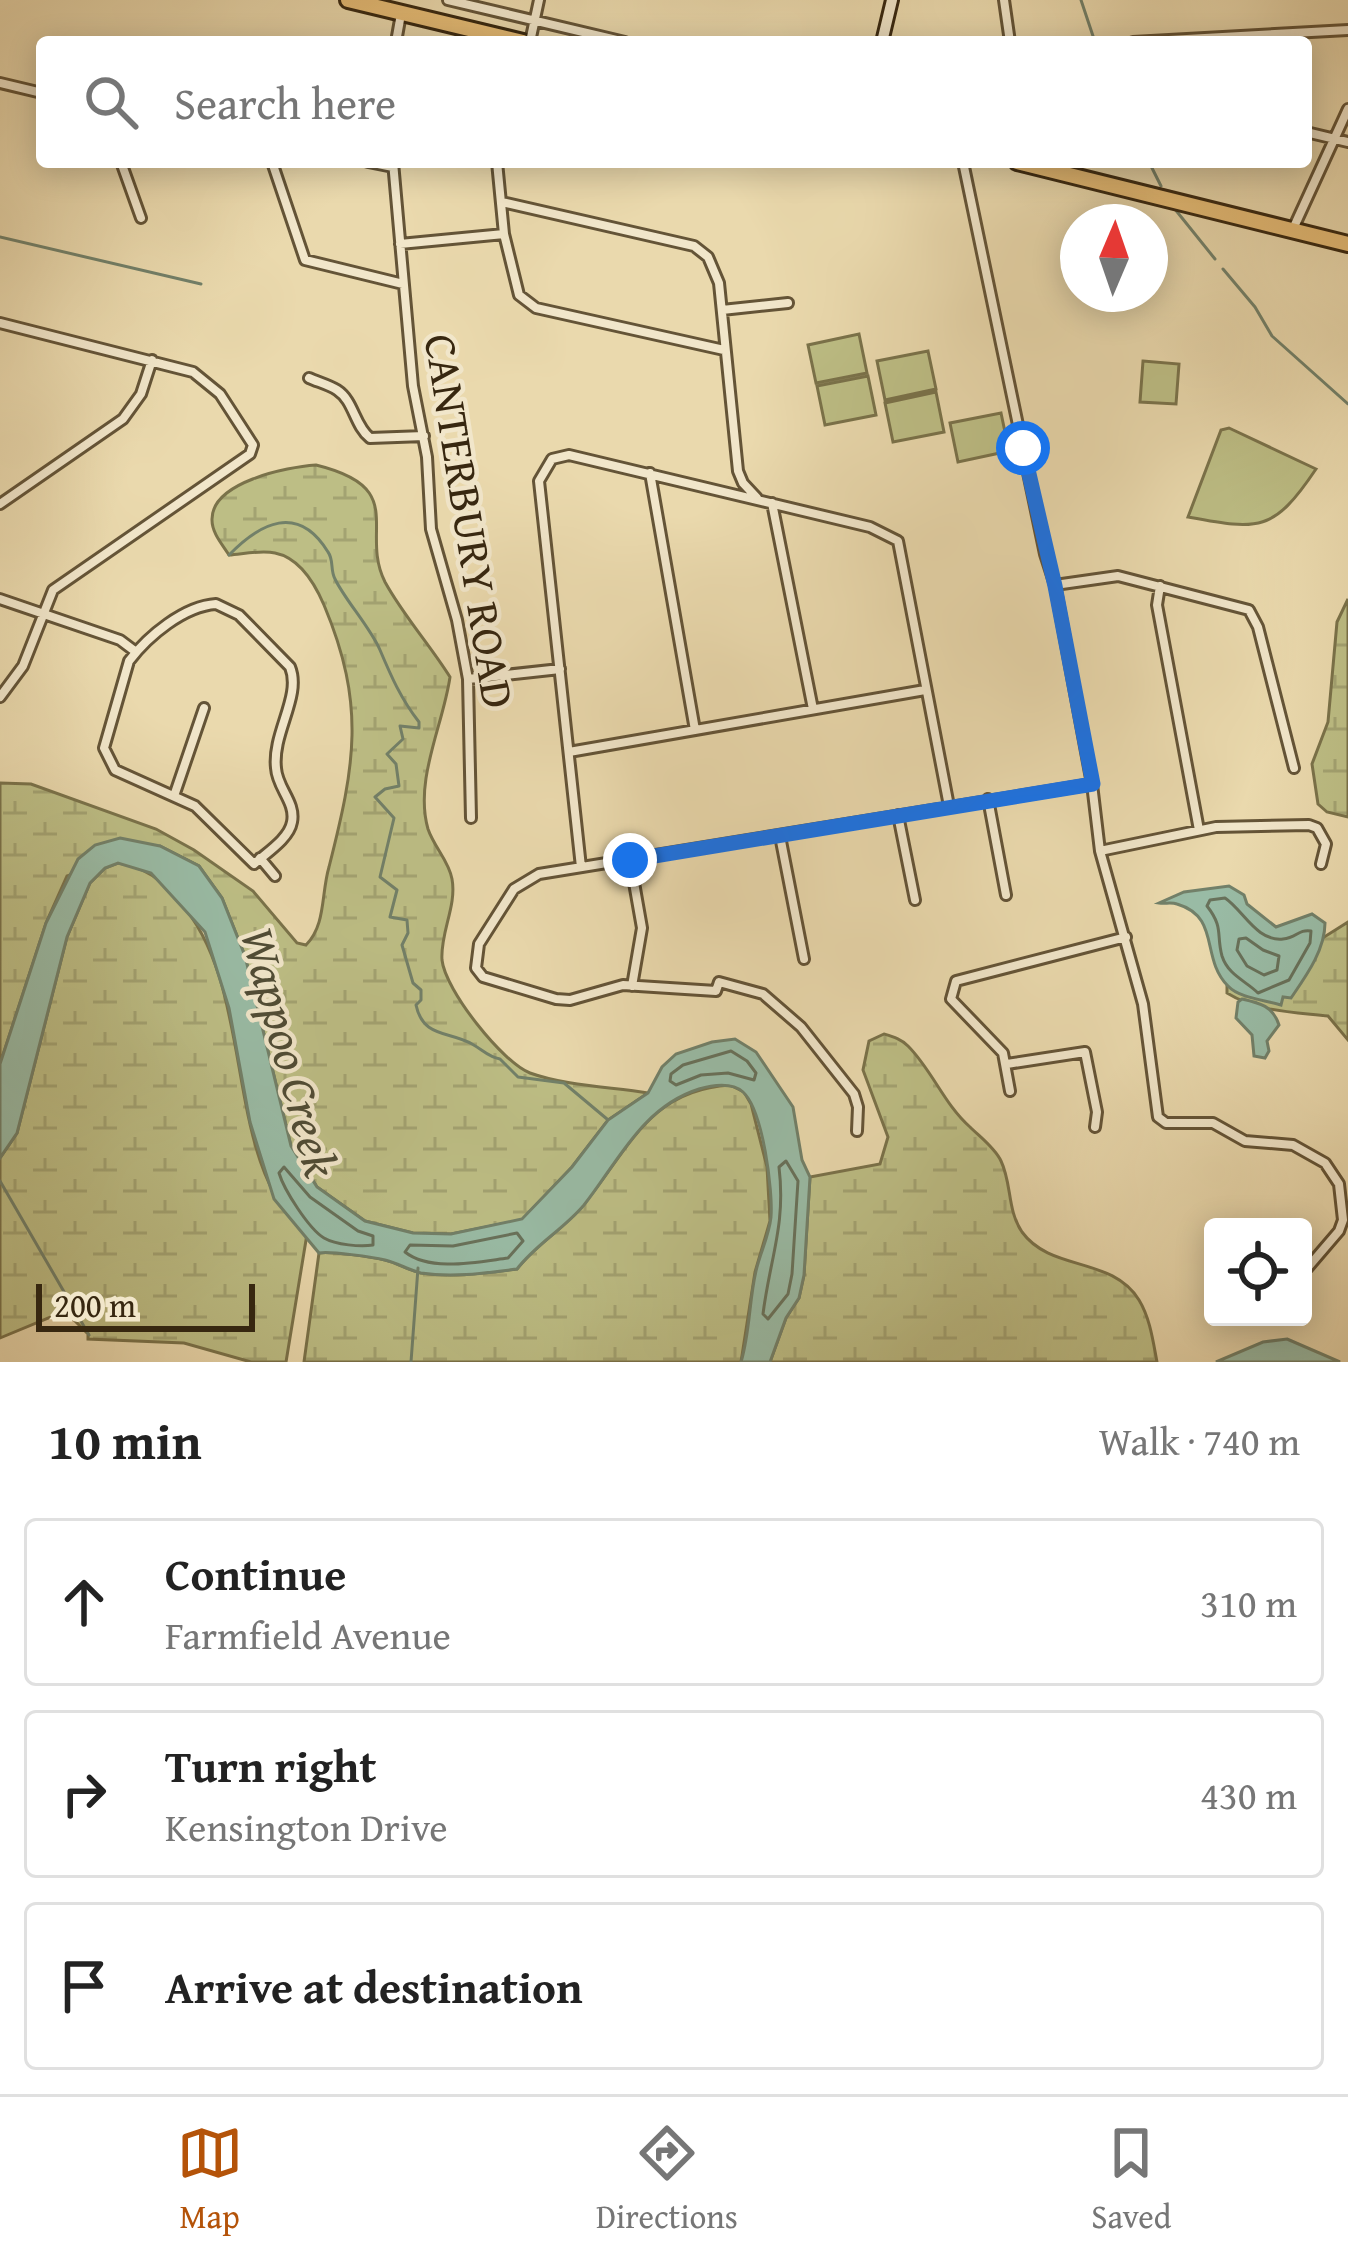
<!DOCTYPE html>
<meta charset="utf-8">
<style>
body{margin:0;font-family:"Gentium Book Plus",serif;background:#f2f2f2;color:#222}
.controls{position:absolute;right:36px;bottom:36px;display:grid;overflow:hidden;border-radius:12px;box-shadow:0 6px 30px #0003}
.controls button{width:108px;height:108px;display:grid;place-items:center;padding:0;border:0;border-bottom:3px solid #e0e0e0;background:#fff;color:#222;font:60px sans-serif}
.compass{position:absolute;left:1060px;top:204px;width:108px;height:108px;border-radius:50%;background:#fff;box-shadow:0 6px 30px #0003;rotate:2deg}
.scale{position:absolute;left:36px;bottom:30px;width:219px;box-sizing:border-box;padding-left:12px;border:6px solid #372710;border-top:0;font-size:33px;line-height:42px;white-space:nowrap;color:#372710;-webkit-text-stroke:9px #f1e6ca;paint-order:stroke}
.stop{position:absolute;width:36px;height:36px;margin:-27px;border:9px solid #1a73e8;border-radius:50%;background:#fff}
.stop.end{background:#1a73e8;border-color:#fff;box-shadow:0 3px 12px #0008}
.list{margin:0;padding:0;list-style:none}
h2{display:flex;justify-content:space-between;align-items:center;height:156px;margin:0;padding:0 48px;font-size:51px}
h2 small{font-size:39px;font-weight:400;color:#767676}
.list li{display:grid;grid-template-columns:78px 1fr auto;gap:36px;align-items:center;box-sizing:border-box;height:168px;margin:0 24px 24px;padding:0 24px;border:3px solid #e0e0e0;border-radius:12px}
.list b{display:block;font-size:45px;white-space:nowrap}
.list p{margin:0;font-size:39px;white-space:nowrap;color:#767676}
.list em{font-size:39px;font-style:normal;color:#767676}
.icon{flex:none;width:66px;height:66px;fill:none;stroke:currentColor;stroke-width:2;stroke-linecap:round;stroke-linejoin:round}
.map{position:relative;flex:none;width:1348px;height:1362px;overflow:hidden}
.search{position:absolute;background:#fff;box-shadow:0 6px 30px #0003;left:36px;right:36px;top:36px;height:132px;display:flex;align-items:center;gap:30px;box-sizing:border-box;padding:0 42px;border-radius:12px;color:#767676;font-size:45px}
.sheet{height:732px;background:#fff}
nav{display:flex;justify-content:space-around;align-items:center;box-sizing:border-box;height:168px;border-top:3px solid #e0e0e0;background:#fff;font-size:33px;color:#767676}
nav a{display:grid;justify-items:center;gap:6px}
nav .on{color:#b45309}
.map>svg:first-child{display:block}
</style>
<div class="map">
<svg width="1348" height="1362" viewBox="0 0 1348 1362">
<defs>
<pattern id="wetland-marsh" width="20" height="14" patternUnits="userSpaceOnUse" patternTransform="scale(3)"><rect width="20" height="14" fill="#bdbe85"/><path d="M1 5h8M5 5V1M11 12h8M15 12V8" fill="none" stroke="#a3a372"/></pattern>
</defs>
<rect width="100%" height="100%" fill="#ead9ad"/>
<filter id="stains"><feTurbulence type="fractalNoise" baseFrequency=".00167" numOctaves="4"/><feColorMatrix values="0 0 0 0 .2 0 0 0 0 .09 0 0 0 0 .02 0 0 0 .5 -.17"/></filter>
<radialGradient id="worn" r=".72"><stop offset=".6" stop-color="#630" stop-opacity="0"/><stop offset="1" stop-color="#630" stop-opacity=".3"/></radialGradient>
<path fill="url(#wetland-marsh)" stroke="#7a724a" stroke-width="3" d="M316 465C410 488 359 530 385 582 403 615 430 645 450 677 443 726 414 780 428 829 434 847 449 861 452 879 457 906 440 933 442 960 445 990 503 1063 530 1073 566 1086 611 1087 648 1093L608 1120 572 1167 522 1220 451 1234 413 1233 365 1221 317 1187 291 1146 245 956 222 898 199 866 160 846 67 876 46 923 0 1064V783L31 784 156 829 194 850 253 891 297 943 306 945C326 925 321 894 329 867 355 765 366 705 324 605 315 584 300 558 275 553 261 550 243 554 229 555 222 544 212 533 212 520 211 482 287 467 316 465Z
M1348 599V817L1327 812 1318 804 1312 764 1328 722 1337 622Z
M118 863C146 867 161 880 179 901 259 990 220 1164 307 1234L286 1362H251L184 1343 88 1339V1334L65 1311 0 1338V1158L17 1133 67 937 90 883 105 868Z
M1348 922V1040L1328 1016C1292 1012 1258 1012 1227 993V972L1310 946Z
M884 1034C894 1037 901 1039 908 1046 932 1070 944 1104 970 1127 980 1137 995 1148 1001 1161 1012 1184 1007 1210 1022 1232 1051 1272 1112 1256 1139 1300 1150 1318 1153 1341 1157 1362H770L786 1318 799 1298 804 1275 810 1177 880 1164 888 1137 863 1070 869 1041Z
M730 1085 744 1092 751 1104 767 1167 770 1221 755 1272 741 1362H304L319 1253C330 1251 372 1257 385 1260 398 1263 408 1270 421 1273 453 1278 485 1273 517 1269 536 1244 565 1228 584 1204 629 1149 649 1090 730 1085Z"/>
<path fill="#bdbe85" stroke="#7a724a" stroke-width="3" d="M859 334 867 373 816 383 808 345Z
M928 351 936 389 885 400 877 361Z
M1143 361 1179 364 1176 404 1140 402Z
M868 376 876 415 825 425 817 386Z
M936 392 944 432 893 442 885 403Z
M1001 413 1009 451 958 462 950 423Z
M1229 428 1316 469C1273 533 1259 530 1188 517L1221 430Z"/>
<path fill="#99bba5" stroke="#728069" stroke-width="3" d="M120 838 160 846 199 866 222 898 245 956 291 1146 317 1187 365 1221 413 1233 451 1234 522 1219 572 1167 608 1120 648 1093 662 1067 676 1054 712 1042 735 1039 756 1052 793 1107 802 1160 810 1177 804 1275 799 1298 786 1318 770 1362H741C750 1332 749 1301 756 1271 760 1253 769 1236 771 1217 773 1191 763 1110 743 1092 732 1082 712 1085 699 1089 642 1107 618 1162 584 1205 564 1229 536 1244 517 1269 486 1273 453 1278 421 1273 408 1270 398 1263 385 1260 373 1257 330 1251 319 1253L274 1199 250 1122 229 1008 205 932 151 873 118 863 105 868 90 883 67 937 17 1133 0 1158V1064L46 923 78 859 95 845Z
M1229 886 1244 895 1247 904 1276 927 1312 914 1325 923C1325 950 1306 976 1291 998L1283 997 1281 1005C1265 1000 1239 998 1228 986 1200 958 1221 917 1177 904 1171 902 1165 904 1159 903L1184 892Z
M1242 999C1260 1003 1273 1006 1279 1025L1267 1041 1269 1051 1265 1058 1254 1056 1252 1035 1236 1018 1238 1002Z
M1287 1339 1340 1362H1216L1263 1342Z"/>
<g fill="none" stroke-linecap="round" stroke-linejoin="round">
<path stroke="#68715a" stroke-width="3" d="M1225 898C1243 910 1257 942 1283 939 1297 938 1298 929 1311 931L1310 943 1289 980 1258 993C1246 981 1228 975 1222 956 1216 934 1224 928 1207 906L1210 900Z
M1246 938 1263 950 1279 956 1277 970 1264 975 1247 966 1237 950 1239 939Z
M731 1051 747 1061 756 1073 754 1080 728 1073 701 1075 676 1085 670 1081 671 1074 683 1065Z
M786 1161 798 1181 792 1274 788 1294 768 1319 763 1314C770 1258 786 1225 779 1167Z
M284 1167 310 1197 358 1231 373 1236V1245C361 1247 336 1245 324 1238 309 1229 284 1190 279 1173Z
M517 1233 523 1241 508 1258C477 1262 430 1272 405 1252L410 1245 453 1246Z"/>
<path stroke="#728069" stroke-width="3" d="M1081 0 1095 42
M1149 162 1161 186
M1174 208 1215 259
M0 237 201 284
M1223 269 1255 307 1272 336 1348 404
M229 555C260 523 298 503 328 552 334 560 330 570 335 579 345 600 370 627 380 650 391 676 401 699 419 722V728L400 726 403 739 387 754 396 764 399 786 385 789 375 797 394 818 380 877 397 890 390 917 407 920 408 933 402 945 413 983 421 990V1000L416 1005C423 1038 449 1031 472 1044 483 1050 488 1057 500 1059L518 1077 564 1083 607 1119
M0 1181 89 1335
M411 1362 418 1268"/>
<defs>
<path id="street" d="M448 0 625 42
M1004 0 1010 42
M396 42 401 14
M530 42 539 0
M1133 42 1348 30
M0 83 42 93
M1306 132 1348 142
M121 162 141 218
M272 162 305 260 403 284
M368 162 393 167
M393 162 413 386 427 457 431 529 457 620 468 679 471 818
M497 162 504 234 519 295 536 308 724 350
M963 162 1045 554 1055 585 1092 784 1100 851 1143 1004 1158 1117 1166 1123H1213L1245 1141 1293 1145 1325 1163 1339 1184 1343 1220 1339 1231 1303 1273
M502 202 694 246 708 257 719 283 738 471 743 483 757 498
M1293 229 1348 109
M400 244 504 234
M722 310 788 303
M0 323 193 372 220 394 253 445 250 454 53 590 23 666 0 697
M309 378C318 382 329 385 337 390 354 401 354 425 370 438L424 436
M650 473 695 730
M772 503 813 709
M0 504 123 419 141 394 152 360
M1055 585 1118 576 1249 610 1258 627 1294 768
M1160 586 1157 605 1199 830
M0 599 120 640 136 652
M216 604 239 615 290 667C302 696 272 733 276 768 277 788 296 802 292 822 289 839 266 853 254 864L195 806 115 770 104 748 129 661C148 636 184 606 216 604Z
M468 679 560 669
M569 752 925 690
M174 796 204 708
M988 799 1006 895
M898 815 915 900
M780 836 804 959
M1100 851 1216 827 1309 825 1317 828 1326 844 1321 864
M260 858 275 876
M630 860 642 928 632 986
M581 867 539 481 552 459 569 455 870 527 898 541 949 806
M1007 1064 1085 1052 1097 1112 1095 1127
M1010 1091 1003 1053 951 999 956 981 1126 937
M857 1131 858 1107 854 1094 801 1027 763 994 719 982 716 991 623 985 570 1000 556 999 483 977 476 968 479 944 514 889 539 874 1092 784
M1303 1312 1304 1273"/>
<path id="secondary" d="M882 42 892 0"/>
<path id="highway" d="M348 0 523 42
M1017 162 1348 244"/>
</defs>
<use href="#street" stroke="#645437" stroke-width="14"/>
<use href="#secondary" stroke="#372710" stroke-width="16"/>
<use href="#highway" stroke="#372710" stroke-width="20"/>
<use href="#street" stroke="#f1e6ca" stroke-width="8"/>
<use href="#secondary" stroke="#f1e6ca" stroke-width="10"/>
<use href="#highway" stroke="#e5bc76" stroke-width="14"/>
</g>
<g fill="none" stroke-linecap="round" stroke-linejoin="round">
<path stroke="#1a73e8" stroke-width="15" d="M630 860 1093 784 1055 586 1023 448"/>
</g>
<g text-anchor="middle" stroke-width="9" stroke-linejoin="round" paint-order="stroke">
<g font-size="45" fill="#372710" stroke="#f1e6ca">
<text transform="translate(470 521) rotate(81)" y="16">CANTERBURY ROAD</text>
</g>
<g font-size="48" font-style="italic" fill="#504c35" stroke="#f1e6ca">
<text transform="translate(290 1052) rotate(75)" y="17">Wappoo Creek</text>
</g>
</g>
<rect width="100%" height="100%" filter="url(#stains)"/>
<rect width="100%" height="100%" fill="url(#worn)"/>
</svg>
<div class="controls">
<button><svg class="icon" aria-label="locate" viewBox="0 0 24 24"><circle cx="12" cy="12" r="6"/><path d="M12 2v4M12 18v4M2 12h4M18 12h4"/></svg></button>
</div>
<svg class="compass" viewBox="-18 -18 36 36"><path d="M0-13l5 13h-10z" fill="#e53935"/><path d="M0 13l5-13h-10z" fill="#767676"/></svg>
<div class="scale">200 m</div>
<div class="stop" style="left:1023px;top:448px"></div>
<div class="stop end" style="left:630px;top:860px"></div>
<div class="search"><svg class="icon" aria-label="search" viewBox="0 0 24 24"><circle cx="10" cy="10" r="6"/><path d="M15 15l6 6"/></svg>Search here</div>
</div>
<section class="sheet">
<h2>10 min<small>Walk · 740 m</small></h2>
<ul class="list">
<li><svg class="icon" aria-label="ahead" viewBox="0 0 24 24"><path d="M12 20V5M6 11l6-6 6 6"/></svg><div><b>Continue</b><p>Farmfield Avenue</p></div><em>310 m</em></li>
<li><svg class="icon" aria-label="right" viewBox="0 0 24 24"><path d="M7 20v-9h11M14 6l5 5-5 5"/></svg><div><b>Turn right</b><p>Kensington Drive</p></div><em>430 m</em></li>
<li><svg class="icon" aria-label="arrive" viewBox="0 0 24 24"><path d="M6 21V4h12l-3 4 3 4H6"/></svg><div><b>Arrive at destination</b></div></li>
</ul>
</section>
<nav>
<a class="on"><svg class="icon" aria-label="map" viewBox="0 0 24 24"><path d="M3 6l6-2 6 2 6-2v14l-6 2-6-2-6 2zM9 4v14M15 6v14"/></svg>Map</a>
<a><svg class="icon" aria-label="directions" viewBox="0 0 24 24"><path d="M12 3l9 9-9 9-9-9zM9 14v-3h6M13 9l2 2-2 2"/></svg>Directions</a>
<a><svg class="icon" aria-label="saved" viewBox="0 0 24 24"><path d="M7 4h10v16l-5-4-5 4z"/></svg>Saved</a>
</nav>
